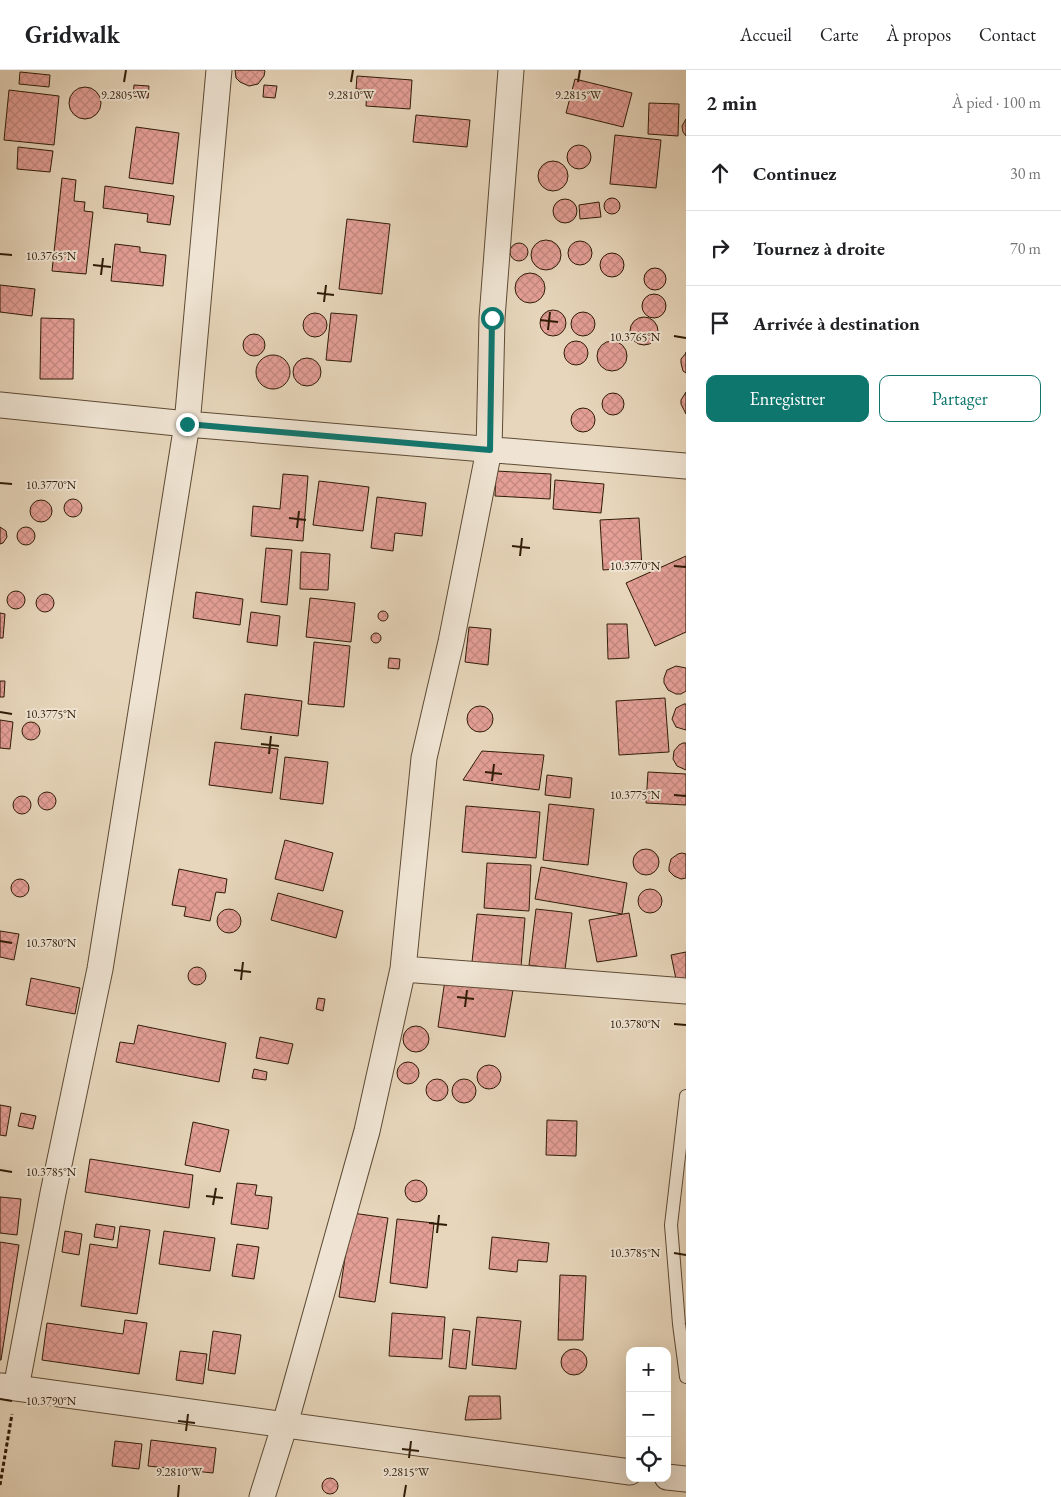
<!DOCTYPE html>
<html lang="fr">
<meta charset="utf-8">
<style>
body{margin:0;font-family:"EB Garamond",serif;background:#f2f2f2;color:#202124}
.controls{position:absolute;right:15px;bottom:15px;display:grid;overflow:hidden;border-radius:10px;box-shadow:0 5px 20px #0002}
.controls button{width:45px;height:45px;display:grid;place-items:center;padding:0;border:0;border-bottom:1px solid #e0e0e0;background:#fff;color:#202124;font:25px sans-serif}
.stop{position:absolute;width:15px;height:15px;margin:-11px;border:4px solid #0f766e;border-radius:50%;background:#fff}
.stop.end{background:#0f766e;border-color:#fff;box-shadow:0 1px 5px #0008}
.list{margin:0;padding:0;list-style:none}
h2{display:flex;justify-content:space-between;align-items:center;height:65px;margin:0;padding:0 20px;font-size:21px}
h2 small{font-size:16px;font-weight:400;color:#757577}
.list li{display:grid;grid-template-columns:32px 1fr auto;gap:15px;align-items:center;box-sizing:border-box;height:75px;padding:0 20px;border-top:1px solid #e0e0e0}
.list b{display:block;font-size:19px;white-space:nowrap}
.list em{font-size:16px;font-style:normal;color:#757577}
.actions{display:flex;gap:10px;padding:15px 20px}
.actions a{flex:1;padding:11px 0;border:1px solid #0f766e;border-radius:10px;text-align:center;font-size:18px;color:#0f766e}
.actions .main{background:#0f766e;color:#fff}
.icon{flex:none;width:28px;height:28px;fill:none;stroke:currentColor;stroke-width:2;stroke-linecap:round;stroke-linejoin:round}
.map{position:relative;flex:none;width:686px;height:1427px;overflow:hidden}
header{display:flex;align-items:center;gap:30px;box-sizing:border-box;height:70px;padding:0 25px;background:#fff;border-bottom:1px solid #e0e0e0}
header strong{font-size:24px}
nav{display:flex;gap:28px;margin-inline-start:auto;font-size:18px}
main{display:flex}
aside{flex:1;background:#fff}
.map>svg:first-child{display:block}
</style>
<header>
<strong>Gridwalk</strong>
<nav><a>Accueil</a><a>Carte</a><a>À propos</a><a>Contact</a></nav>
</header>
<main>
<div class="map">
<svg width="686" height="1427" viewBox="0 0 686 1427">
<defs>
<pattern id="building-cross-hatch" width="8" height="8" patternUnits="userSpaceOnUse" patternTransform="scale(1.25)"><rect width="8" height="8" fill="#e49f96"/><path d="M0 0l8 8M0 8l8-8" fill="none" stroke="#c48880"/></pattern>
</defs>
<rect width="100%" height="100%" fill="#e7d6bb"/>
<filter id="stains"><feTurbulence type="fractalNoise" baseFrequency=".004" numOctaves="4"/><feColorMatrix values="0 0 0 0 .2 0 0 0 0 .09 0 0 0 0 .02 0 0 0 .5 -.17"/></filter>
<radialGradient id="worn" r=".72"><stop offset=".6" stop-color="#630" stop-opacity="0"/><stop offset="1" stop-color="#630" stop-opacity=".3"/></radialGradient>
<path fill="url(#building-cross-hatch)" stroke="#2f1b07" d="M235 0H264L265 1 264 6 258 14 249 16 240 12 236 8Z
M20 2 50 5 49 17 19 14Z
M357 6 412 10 410 39 366 36 367 20 356 19Z
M575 9 632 23 623 57 566 43Z
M134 15 149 16 148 28 133 26Z
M264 15 277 16 275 28 263 27Z
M69 33a16 16 0 1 1 32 0a16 16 0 1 1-32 0Z
M9 20 59 26 54 75 4 70Z
M649 33 679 34 678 66 648 64Z
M416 45 470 50 467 77 413 72Z
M686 49V66L683 62 682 56Z
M136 57 179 63 173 114 129 108Z
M615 65 661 70 656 118 610 114Z
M567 87a12 12 0 1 1 24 0a12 12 0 1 1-24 0Z
M18 77 53 81 50 102 17 99Z
M538 106a15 15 0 1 1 30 0a15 15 0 1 1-30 0Z
M62 108 76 110 74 131 85 132 84 141 93 142 86 204 52 201Z
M105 116 174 126 170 155 147 152 148 144 103 138Z
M604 136a8 8 0 1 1 16 0a8 8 0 1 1-16 0Z
M553 141a12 12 0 1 1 24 0a12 12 0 1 1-24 0Z
M599 132 601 147 580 149 579 135Z
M347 149 390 154 382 224 339 219Z
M531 185a15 15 0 1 1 30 0a15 15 0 1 1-30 0Z
M568 183a12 12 0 1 1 24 0a12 12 0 1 1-24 0Z
M510 182a9 9 0 1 1 18 0a9 9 0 1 1-18 0Z
M115 174 140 177V182L166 185 163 216 111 211Z
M600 195a12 12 0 1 1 24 0a12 12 0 1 1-24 0Z
M644 209a11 11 0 1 1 22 0a11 11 0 1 1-22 0Z
M515 218a15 15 0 1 1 30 0a15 15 0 1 1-30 0Z
M0 215 35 219 32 246 0 242Z
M642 236a12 12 0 1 1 24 0a12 12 0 1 1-24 0Z
M540 253a13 13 0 1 1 26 0a13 13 0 1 1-26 0Z
M571 254a12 12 0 1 1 24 0a12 12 0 1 1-24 0Z
M303 255a12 12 0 1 1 24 0a12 12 0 1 1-24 0Z
M331 243 357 245 351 292 326 290Z
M630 261a14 14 0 1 1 28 0a14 14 0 1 1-28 0Z
M41 248 74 249 73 309H40Z
M243 275a11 11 0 1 1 22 0a11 11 0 1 1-22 0Z
M564 283a12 12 0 1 1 24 0a12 12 0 1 1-24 0Z
M597 286a15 15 0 1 1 30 0a15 15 0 1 1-30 0Z
M686 283V282V303L683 301 681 293V289Z
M256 302a17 17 0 1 1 34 0a17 17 0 1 1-34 0Z
M293 302a14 14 0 1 1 28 0a14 14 0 1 1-28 0Z
M686 322V344L681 334V330Z
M602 334a11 11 0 1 1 22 0a11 11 0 1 1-22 0Z
M571 350a12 12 0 1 1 24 0a12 12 0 1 1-24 0Z
M496 401 551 404 550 429 495 426Z
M283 404 308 406 303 471 251 466 253 436 280 439Z
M555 410 604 414 601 443 553 439Z
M319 411 369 417 363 461 313 455Z
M377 427 426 433 422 466 395 463 393 481 371 478Z
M64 438a9 9 0 1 1 18 0a9 9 0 1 1-18 0Z
M30 441a11 11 0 1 1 22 0a11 11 0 1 1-22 0Z
M639 448 642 497 603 500 600 450Z
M0 457 6 461 7 467 3 473 0 474Z
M17 466a9 9 0 1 1 18 0a9 9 0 1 1-18 0Z
M266 478 292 480 287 535 261 532Z
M301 482 330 484 328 520 300 519Z
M686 486V562L655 576 626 513Z
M7 530a9 9 0 1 1 18 0a9 9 0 1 1-18 0Z
M196 522 243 529 240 555 193 548Z
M36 533a9 9 0 1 1 18 0a9 9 0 1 1-18 0Z
M310 528 355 533 351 572 306 567Z
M378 546a5 5 0 1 1 10 0a5 5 0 1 1-10 0Z
M251 542 280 546 277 576 247 572Z
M0 543 5 544 3 568H0Z
M607 554H627L629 588 608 589Z
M469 557 491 559 488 595 465 592Z
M371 568a5 5 0 1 1 10 0a5 5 0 1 1-10 0Z
M314 572 350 576 344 637 308 634Z
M389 588 400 589 399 599 388 598Z
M676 596 686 598V621L681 624H676L668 620 664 613V608L667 600Z
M0 611H5L4 627H0Z
M245 624 302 631 298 666 241 659Z
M665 628 669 682 619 685 616 631Z
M684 634H686V660L676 657 672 649 676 638Z
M467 649a13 13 0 1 1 26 0a13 13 0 1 1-26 0Z
M0 650 13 652 10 679 0 678Z
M22 661a9 9 0 1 1 18 0a9 9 0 1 1-18 0Z
M215 672 278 679 272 723 209 715Z
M683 673H686V700L677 696 673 689 674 681 679 675Z
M482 681 544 685 539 720 463 710Z
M285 687 328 692 323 734 280 729Z
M648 702 686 704V735L646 733Z
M547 705 572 708 570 728 545 725Z
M38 731a9 9 0 1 1 18 0a9 9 0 1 1-18 0Z
M13 735a9 9 0 1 1 18 0a9 9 0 1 1-18 0Z
M549 734 594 739 588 795 543 790Z
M466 736 540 742 536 788 462 782Z
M285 770 333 783 323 821 275 809Z
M633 792a13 13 0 1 1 26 0a13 13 0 1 1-26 0Z
M682 783 686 784V808L681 809 674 806 669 801V797L671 789 678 784Z
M487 793 531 795 529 841 484 838Z
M541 797 627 813 622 844 535 829Z
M179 799 227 809 225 823 216 822 210 851 184 846 186 837 172 835Z
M11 818a9 9 0 1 1 18 0a9 9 0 1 1-18 0Z
M638 831a12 12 0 1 1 24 0a12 12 0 1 1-24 0Z
M278 823 343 841 336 868 271 850Z
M536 839 572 843 565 900 529 895Z
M217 851a12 12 0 1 1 24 0a12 12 0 1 1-24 0Z
M629 843 637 886 597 892 589 850Z
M477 844 525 848 521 897 472 892Z
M0 861 19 864 14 890 0 887Z
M686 882V912L677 914 671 885Z
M188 906a9 9 0 1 1 18 0a9 9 0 1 1-18 0Z
M31 908 80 918 75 944 26 935Z
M445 910 513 920 505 967 438 957Z
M318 928 325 929 323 941 316 939Z
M138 955 226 973 219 1012 116 992 120 972 134 974Z
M403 969a13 13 0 1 1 26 0a13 13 0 1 1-26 0Z
M260 967 293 974 288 994 256 988Z
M397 1003a11 11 0 1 1 22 0a11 11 0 1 1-22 0Z
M477 1007a12 12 0 1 1 24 0a12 12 0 1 1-24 0Z
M254 999 267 1002 266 1010 252 1008Z
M452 1021a12 12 0 1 1 24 0a12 12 0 1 1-24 0Z
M426 1020a11 11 0 1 1 22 0a11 11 0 1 1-22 0Z
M0 1035 11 1037 6 1066 0 1065Z
M21 1043 36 1046 33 1059 18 1056Z
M547 1050 577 1051 576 1086 546 1085Z
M193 1052 229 1060 220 1102 185 1095Z
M90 1089 193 1105 189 1138 85 1122Z
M405 1121a11 11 0 1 1 22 0a11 11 0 1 1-22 0Z
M237 1113 257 1115 255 1125 272 1127 268 1159 231 1154Z
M0 1127 21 1129 17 1165 0 1163Z
M352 1143 388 1148 375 1232 339 1227Z
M397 1149 434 1153 427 1218 390 1213Z
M96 1154 115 1157 113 1170 94 1167Z
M120 1156 150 1160 137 1244 81 1236 90 1174 117 1178Z
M65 1161 82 1164 79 1185 62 1182Z
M164 1161 215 1168 210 1201 159 1194Z
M492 1167 549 1173 547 1192 518 1190 517 1202 489 1199Z
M0 1172 19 1175 1 1290H0Z
M237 1174 259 1177 254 1209 232 1206Z
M560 1205 586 1206 583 1270H558Z
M392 1243 445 1247 442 1289 389 1286Z
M477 1247 521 1251 516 1299 472 1295Z
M125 1250 147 1253 139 1304 42 1290 47 1253 123 1264Z
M453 1259 470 1261 466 1299 449 1297Z
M213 1261 241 1265 235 1304 208 1300Z
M561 1292a13 13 0 1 1 26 0a13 13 0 1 1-26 0Z
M180 1281 207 1284 203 1314 176 1310Z
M469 1326H500L501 1349 465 1350Z
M151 1370 216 1378 213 1403 148 1396Z
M115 1371 142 1374 139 1399 112 1396Z
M322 1416a8 8 0 1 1 16 0a8 8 0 1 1-16 0Z"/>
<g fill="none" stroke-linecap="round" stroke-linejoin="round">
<defs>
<path id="service" d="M686 1026 671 1155 679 1254 686 1307"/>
<path id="minor" d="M0 335 187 354 686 396
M403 899 686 921
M1 1316 630 1402
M16 1318 53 1123 100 899 187 354 219 0
M667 1407 686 1409
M262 1427 285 1354 367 1061 403 899 424 688 451 572 489 380 492 248 511 0"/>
</defs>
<use href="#service" stroke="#5d4a34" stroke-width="14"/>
<use href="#minor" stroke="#5d4a34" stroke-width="27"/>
<path stroke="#2f1b07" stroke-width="3" stroke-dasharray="4 2.5" stroke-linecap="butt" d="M0 1415 12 1344"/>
<use href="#service" stroke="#efe4d3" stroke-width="12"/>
<use href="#minor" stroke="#efe4d3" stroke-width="25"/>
</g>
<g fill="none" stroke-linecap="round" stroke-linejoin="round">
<path stroke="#0f766e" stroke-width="6" d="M187 354 490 380 492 248"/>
</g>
<path fill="none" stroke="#2f1b07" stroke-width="2" d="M124 12 126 0M351 12 353 0M578 12 580 0M0 184 12 185M93 195 111 197M101 205 103 188M317 223 334 225M324 232 326 215M540 250 558 252M548 260 550 242M674 266 686 268M0 413 12 414M289 448 306 450M297 458 299 441M512 476 530 478M520 486 522 468M674 496 686 497M0 642 12 644M261 674 279 676M269 684 271 666M485 702 502 704M492 711 494 694M674 725 686 726M0 871 12 873M234 900 251 902M241 910 243 892M457 927 474 929M465 937 467 920M674 954 686 955M0 1100 12 1102M206 1126 223 1128M213 1135 216 1118M429 1153 447 1155M437 1163 439 1145M674 1183 686 1185M0 1329 12 1331M178 1351 195 1353M186 1361 188 1344M402 1379 419 1381M409 1388 411 1371M178 1427 179 1415M404 1427 406 1415"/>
<g font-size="12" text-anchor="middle" fill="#2f1b07" stroke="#efe4d3" stroke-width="4" stroke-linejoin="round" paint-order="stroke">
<text x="124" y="29">9.2805°W</text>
<text x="351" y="29">9.2810°W</text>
<text x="578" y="29">9.2815°W</text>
<text x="51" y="190">10.3765°N</text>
<text x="635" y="271">10.3765°N</text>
<text x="51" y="419">10.3770°N</text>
<text x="635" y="500">10.3770°N</text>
<text x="51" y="648">10.3775°N</text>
<text x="635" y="729">10.3775°N</text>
<text x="51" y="877">10.3780°N</text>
<text x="635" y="958">10.3780°N</text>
<text x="51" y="1106">10.3785°N</text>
<text x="635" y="1187">10.3785°N</text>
<text x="51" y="1335">10.3790°N</text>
<text x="179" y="1406">9.2810°W</text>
<text x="406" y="1406">9.2815°W</text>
</g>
<rect width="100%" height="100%" filter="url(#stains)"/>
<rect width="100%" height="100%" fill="url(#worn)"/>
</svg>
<div class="controls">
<button>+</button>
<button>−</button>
<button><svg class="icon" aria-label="locate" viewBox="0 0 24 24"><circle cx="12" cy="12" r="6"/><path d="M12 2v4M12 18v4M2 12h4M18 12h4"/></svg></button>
</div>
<div class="stop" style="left:492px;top:248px"></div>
<div class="stop end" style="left:187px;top:354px"></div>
</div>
<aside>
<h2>2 min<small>À pied · 100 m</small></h2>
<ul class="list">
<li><svg class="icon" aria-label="ahead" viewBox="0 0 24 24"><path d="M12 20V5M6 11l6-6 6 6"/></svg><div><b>Continuez</b></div><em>30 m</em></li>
<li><svg class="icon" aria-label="right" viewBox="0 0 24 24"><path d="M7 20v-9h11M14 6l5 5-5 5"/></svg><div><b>Tournez à droite</b></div><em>70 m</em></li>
<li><svg class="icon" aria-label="arrive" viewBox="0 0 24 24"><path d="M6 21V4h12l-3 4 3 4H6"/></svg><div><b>Arrivée à destination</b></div></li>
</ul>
<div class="actions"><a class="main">Enregistrer</a><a>Partager</a></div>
</aside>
</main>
